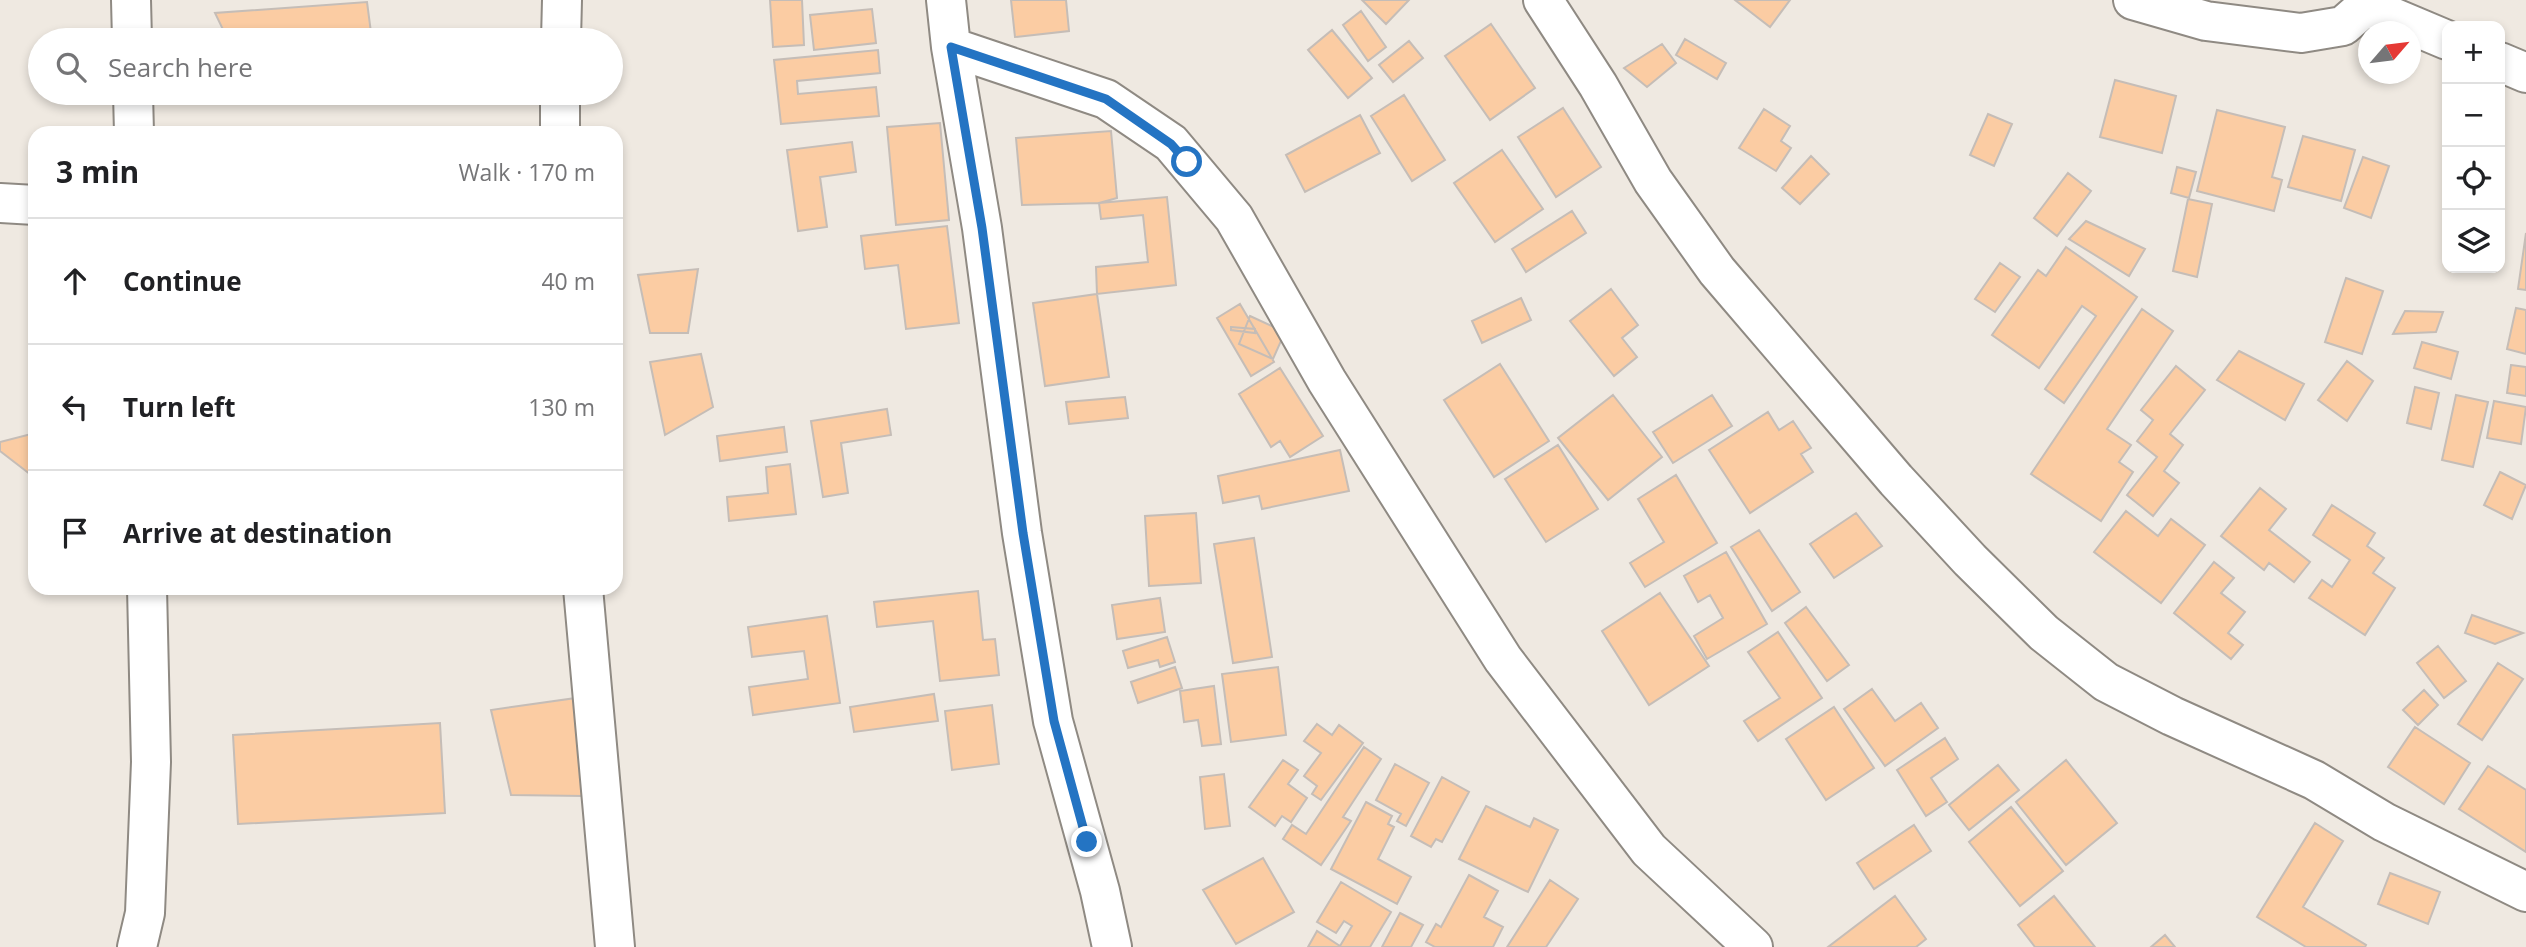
<!DOCTYPE html>
<meta charset="utf-8">
<style>
body{margin:0;font-family:"Open Sans",sans-serif;background:#f6f6f6;color:#202124}
.controls{position:absolute;right:21px;top:21px;display:grid;overflow:hidden;border-radius:14px;box-shadow:0 4px 10px #0003}
.controls button{width:63px;height:63px;display:grid;place-items:center;padding:0;border:0;border-bottom:2px solid #e0e0e0;background:#fff;color:#202124;font:35px sans-serif}
.compass{position:absolute;left:2358px;top:21px;width:63px;height:63px;border-radius:50%;background:#fff;box-shadow:0 4px 10px #0003;rotate:62deg}
.stop{position:absolute;width:21px;height:21px;margin:-16px;border:5px solid #2474c3;border-radius:50%;background:#fff}
.stop.end{background:#2474c3;border-color:#fff;box-shadow:0 2px 7px #0008}
.list{margin:0;padding:0;list-style:none}
h2{display:flex;justify-content:space-between;align-items:center;height:91px;margin:0;padding:0 28px;font-size:30px}
h2 small{font-size:23px;font-weight:400;color:#757577}
.list li{display:grid;grid-template-columns:46px 1fr auto;gap:21px;align-items:center;box-sizing:border-box;height:126px;padding:0 28px;border-top:2px solid #e0e0e0}
.list b{display:block;font-size:26px;white-space:nowrap}
.list em{font-size:23px;font-style:normal;color:#757577}
.icon{flex:none;width:38px;height:38px;fill:none;stroke:currentColor;stroke-width:2;stroke-linecap:round;stroke-linejoin:round}
.map{position:relative;flex:none;width:2526px;height:947px;overflow:hidden}
.search{position:absolute;background:#fff;box-shadow:0 4px 10px #0003;left:28px;top:28px;width:595px;height:77px;display:flex;align-items:center;gap:18px;box-sizing:border-box;padding:0 24px;border-radius:38px;color:#757577;font-size:26px}
.panel{position:absolute;background:#fff;box-shadow:0 4px 10px #0003;left:28px;top:126px;width:595px;height:469px;border-radius:21px}
.map>svg:first-child{display:block}
</style>
<div class="map">
<svg width="2526" height="947" viewBox="0 0 2526 947">
<rect width="100%" height="100%" fill="#efe9e1"/>
<path fill="#fbcca3" stroke="#c5bdb7" stroke-width="2" d="M770 0H802L804 45 773 47Z
M1011 0H1066L1069 31 1015 37Z
M1362 0H1409L1386 24Z
M1735 0H1790L1770 27Z
M367 2 372 40H228L215 13Z
M872 9 876 43 814 50 810 15Z
M1361 11 1386 47 1368 61 1343 25Z
M1491 24 1535 88 1490 120 1445 56Z
M1332 30 1372 78 1348 98 1308 50Z
M1685 39 1726 63 1717 79 1676 55Z
M1409 41 1423 58 1393 82 1379 65Z
M1662 44 1676 63 1647 87 1624 68Z
M878 50 880 73 797 81 798 94 876 87 879 116 781 124 774 60Z
M2115 80 2176 96 2162 153 2100 137Z
M1404 95 1445 160 1412 181 1371 116Z
M1563 108 1601 167 1556 197 1518 137Z
M1764 109 1790 126 1781 141 1791 148 1776 171 1739 148Z
M2217 110 2285 127 2272 177 2282 180 2274 211 2197 191Z
M1988 114 2012 124 1994 166 1970 155Z
M1360 115 1380 153 1305 192 1286 155Z
M940 123 949 220 896 225 887 127Z
M1111 131 1117 198 1099 203 1022 205 1016 138Z
M2303 136 2355 150 2341 201 2288 187Z
M852 142 856 172 820 177 827 227 798 231 787 150Z
M1502 150 1543 209 1495 242 1454 183Z
M1811 156 1829 174 1800 204 1782 188Z
M2363 157 2389 166 2371 218 2344 208Z
M2177 167 2196 172 2189 198 2171 193Z
M2068 173 2091 191 2057 236 2034 218Z
M1167 197 1176 285 1097 294 1096 267 1148 262 1143 215 1101 219 1099 203Z
M2188 199 2212 204 2197 277 2173 271Z
M1572 211 1586 233 1526 272 1512 249Z
M2086 221 2145 249 2129 276 2069 239Z
M947 226 959 323 906 329 898 265 865 269 861 236Z
M2526 233V290L2518 289Z
M2066 247 2137 297 2064 403 2045 389 2096 316 2082 306 2039 368 1992 335 2038 270 2046 276Z
M2000 263 2020 277 1995 312 1975 299Z
M698 269 688 333H650L638 275Z
M2346 278 2383 291 2362 354 2325 342Z
M1611 289 1638 325 1622 338 1637 357 1614 376 1570 321Z
M1097 294 1109 377 1045 386 1033 303Z
M1521 298 1531 320 1482 343 1472 321Z
M1240 304 1274 362 1251 376 1217 318Z
M2516 308 2526 310V354L2507 349Z
M2142 309 2173 331 2107 429 2131 445 2119 462 2133 472 2101 521 2031 474Z
M2405 311 2443 312 2436 332 2393 334Z
M1250 316 1285 332 1273 359 1239 344Z
M1231 327 1255 329V333L1231 330Z
M2422 342 2458 352 2451 379 2414 368Z
M2239 351 2304 384 2285 420 2217 380Z
M701 354 713 407 665 435 650 362Z
M2347 361 2373 381 2347 421 2318 400Z
M1500 364 1549 441 1494 477 1444 400Z
M2511 365 2526 367V396L2507 393Z
M2176 366 2205 390 2170 434 2183 445 2164 471 2179 483 2153 516 2127 495 2157 457 2137 441 2153 420 2141 410Z
M1280 368 1323 436 1290 457 1280 441 1271 447 1239 394Z
M2415 387 2439 393 2431 429 2407 423Z
M1613 395 1662 457 1608 500 1558 438Z
M1712 395 1732 426 1673 463 1653 432Z
M2456 395 2488 402 2473 467 2442 460Z
M1125 397 1128 418 1069 424 1066 402Z
M2494 401 2526 407 2521 444 2487 438Z
M887 409 891 435 841 443 848 493 823 497 811 421Z
M1768 412 1779 430 1793 421 1811 448 1801 454 1813 472 1750 513 1709 450Z
M784 427 787 452 720 461 717 436Z
M35 433V478L0 451V442Z
M1558 445 1598 509 1546 542 1505 479Z
M1340 450 1349 491 1262 509 1259 496 1223 503 1218 476Z
M790 464 796 514 729 521 727 497 768 493 766 467Z
M2500 472 2526 485 2512 519 2484 505Z
M1676 475 1717 543 1645 587 1630 563 1664 542 1638 499Z
M2260 488 2286 509 2269 530 2310 562 2294 582 2269 563 2264 570 2221 536Z
M2332 505 2375 533 2367 546 2384 558 2373 573 2395 588 2365 635 2309 598 2322 580 2332 587 2350 560 2313 535Z
M2126 511 2158 536 2171 519 2205 545 2161 603 2094 552Z
M1196 513 1201 583 1149 586 1145 516Z
M1856 513 1882 546 1834 578 1810 544Z
M1759 530 1800 592 1772 611 1731 547Z
M1254 538 1272 657 1233 663 1214 544Z
M1726 552 1767 624 1707 659 1694 636 1723 618 1710 595 1698 602 1684 576Z
M2214 562 2234 578 2221 593 2245 612 2228 633 2243 645 2231 659 2174 613Z
M978 591 983 640 995 639 999 675 940 681 933 621 877 627 874 602Z
M1660 593 1709 666 1649 705 1602 631Z
M1160 598 1165 632 1117 639 1112 605Z
M1806 607 1849 665 1827 681 1785 623Z
M2472 615 2523 633 2495 644 2465 633Z
M827 616 840 703 753 715 749 687 808 679 804 651 752 657 748 627Z
M1778 632 1822 698 1758 741 1744 721 1780 698 1748 652Z
M1167 637 1175 662 1160 667 1158 660 1128 668 1123 651Z
M2438 646 2466 681 2444 698 2417 663Z
M2498 663 2523 679 2482 740 2458 724Z
M1175 667 1182 688 1138 703 1131 682Z
M1278 667 1286 735 1231 742 1222 674Z
M1214 686 1221 744 1202 746 1198 720 1184 722 1180 691Z
M1872 689 1895 721 1921 703 1938 728 1885 766 1844 709Z
M2424 690 2438 705 2418 725 2403 710Z
M934 694 938 721 854 732 850 707Z
M576 698 583 796 511 795 491 710Z
M992 705 999 764 952 770 945 711Z
M1834 707 1874 768 1826 800 1786 739Z
M440 723 445 813 238 824 233 735Z
M1317 724 1332 735 1339 725 1363 743 1321 800 1312 794 1317 786 1304 776 1321 753 1304 741Z
M2415 727 2470 763 2444 804 2388 767Z
M1945 738 1958 759 1931 778 1947 802 1926 816 1897 770Z
M1364 747 1381 759 1343 817 1351 821 1321 865 1283 839 1292 825 1306 834Z
M1283 760 1298 770 1288 784 1307 798 1291 822 1282 816 1275 826 1249 807Z
M2066 760 2117 823 2066 865 2016 802Z
M1395 764 1429 783 1406 826 1397 821 1401 814 1376 800Z
M1998 765 2019 790 1969 830 1949 805Z
M2488 766 2526 790V852L2459 809Z
M1224 774 1230 826 1205 829 1200 777Z
M1442 777 1469 792 1442 842 1436 839 1431 847 1411 836Z
M1366 802 1392 816 1388 824 1394 827 1378 859 1411 877 1397 904 1331 869Z
M1486 806 1530 827 1534 818 1558 830 1528 892 1459 859Z
M2011 807 2063 871 2020 906 1969 842Z
M2315 823 2343 841 2303 907 2366 945 2365 947H2306L2257 917Z
M1914 825 1931 851 1874 889 1857 863Z
M1263 858 1294 912 1236 944 1203 890Z
M2390 873 2440 892 2428 924 2378 904Z
M1469 875 1498 891 1484 917 1503 927 1493 947H1435L1426 942 1436 924 1441 927Z
M1550 880 1578 899 1546 947H1507Z
M1341 882 1391 912 1370 947H1308L1317 931 1340 946 1352 926 1344 921 1336 933 1317 922Z
M1895 896 1926 939 1916 947H1828Z
M2054 896 2095 947H2035L2018 925Z
M1400 913 1423 925 1411 947H1382Z
M2165 935 2175 947H2151Z"/>
<g fill="none" stroke-linecap="round" stroke-linejoin="round">
<defs>
<path id="minor" d="M131 0 132 40
M946 0 951 47 982 228 1022 533 1053 721 1100 891 1112 947
M1543 0 1598 85 1653 181 1717 271 1896 480 1970 560 2044 633 2106 682 2172 716 2314 780 2384 822 2526 892
M2133 0 2206 21 2301 33 2343 26 2373 0
M2366 6 2447 40
M561 40 562 0
M951 47 1106 99 1171 143 1234 218 1327 381 1503 659 1649 850 1753 947
M2500 62 2526 73
M133 93 134 133
M560 133V93
M0 203 35 205
M583 588 615 947
M137 947 145 913 151 762 147 588"/>
</defs>
<use href="#minor" stroke="#8f8a83" stroke-width="42"/>
<use href="#minor" stroke="#fff" stroke-width="38"/>
</g>
<g fill="none" stroke-linecap="round" stroke-linejoin="round">
<path stroke="#2474c3" stroke-width="9" d="M1087 842 1054 721 1023 533 982 228 951 47 1106 99 1171 144 1187 162"/>
</g>
</svg>
<div class="controls">
<button>+</button>
<button>−</button>
<button><svg class="icon" aria-label="locate" viewBox="0 0 24 24"><circle cx="12" cy="12" r="6"/><path d="M12 2v4M12 18v4M2 12h4M18 12h4"/></svg></button>
<button><svg class="icon" aria-label="layers" viewBox="0 0 24 24"><path d="M12 4l9 5-9 5-9-5zM3 14l9 5 9-5"/></svg></button>
</div>
<svg class="compass" viewBox="-18 -18 36 36"><path d="M0-13l5 13h-10z" fill="#e53935"/><path d="M0 13l5-13h-10z" fill="#757577"/></svg>
<div class="stop" style="left:1187px;top:162px"></div>
<div class="stop end" style="left:1087px;top:842px"></div>
<div class="search"><svg class="icon" aria-label="search" viewBox="0 0 24 24"><circle cx="10" cy="10" r="6"/><path d="M15 15l6 6"/></svg>Search here</div>
<section class="panel">
<h2>3 min<small>Walk · 170 m</small></h2>
<ul class="list">
<li><svg class="icon" aria-label="ahead" viewBox="0 0 24 24"><path d="M12 20V5M6 11l6-6 6 6"/></svg><div><b>Continue</b></div><em>40 m</em></li>
<li><svg class="icon" aria-label="left" viewBox="0 0 24 24"><path d="M17 20v-9H6M10 6l-5 5 5 5"/></svg><div><b>Turn left</b></div><em>130 m</em></li>
<li><svg class="icon" aria-label="arrive" viewBox="0 0 24 24"><path d="M6 21V4h12l-3 4 3 4H6"/></svg><div><b>Arrive at destination</b></div></li>
</ul>
</section>
</div>
